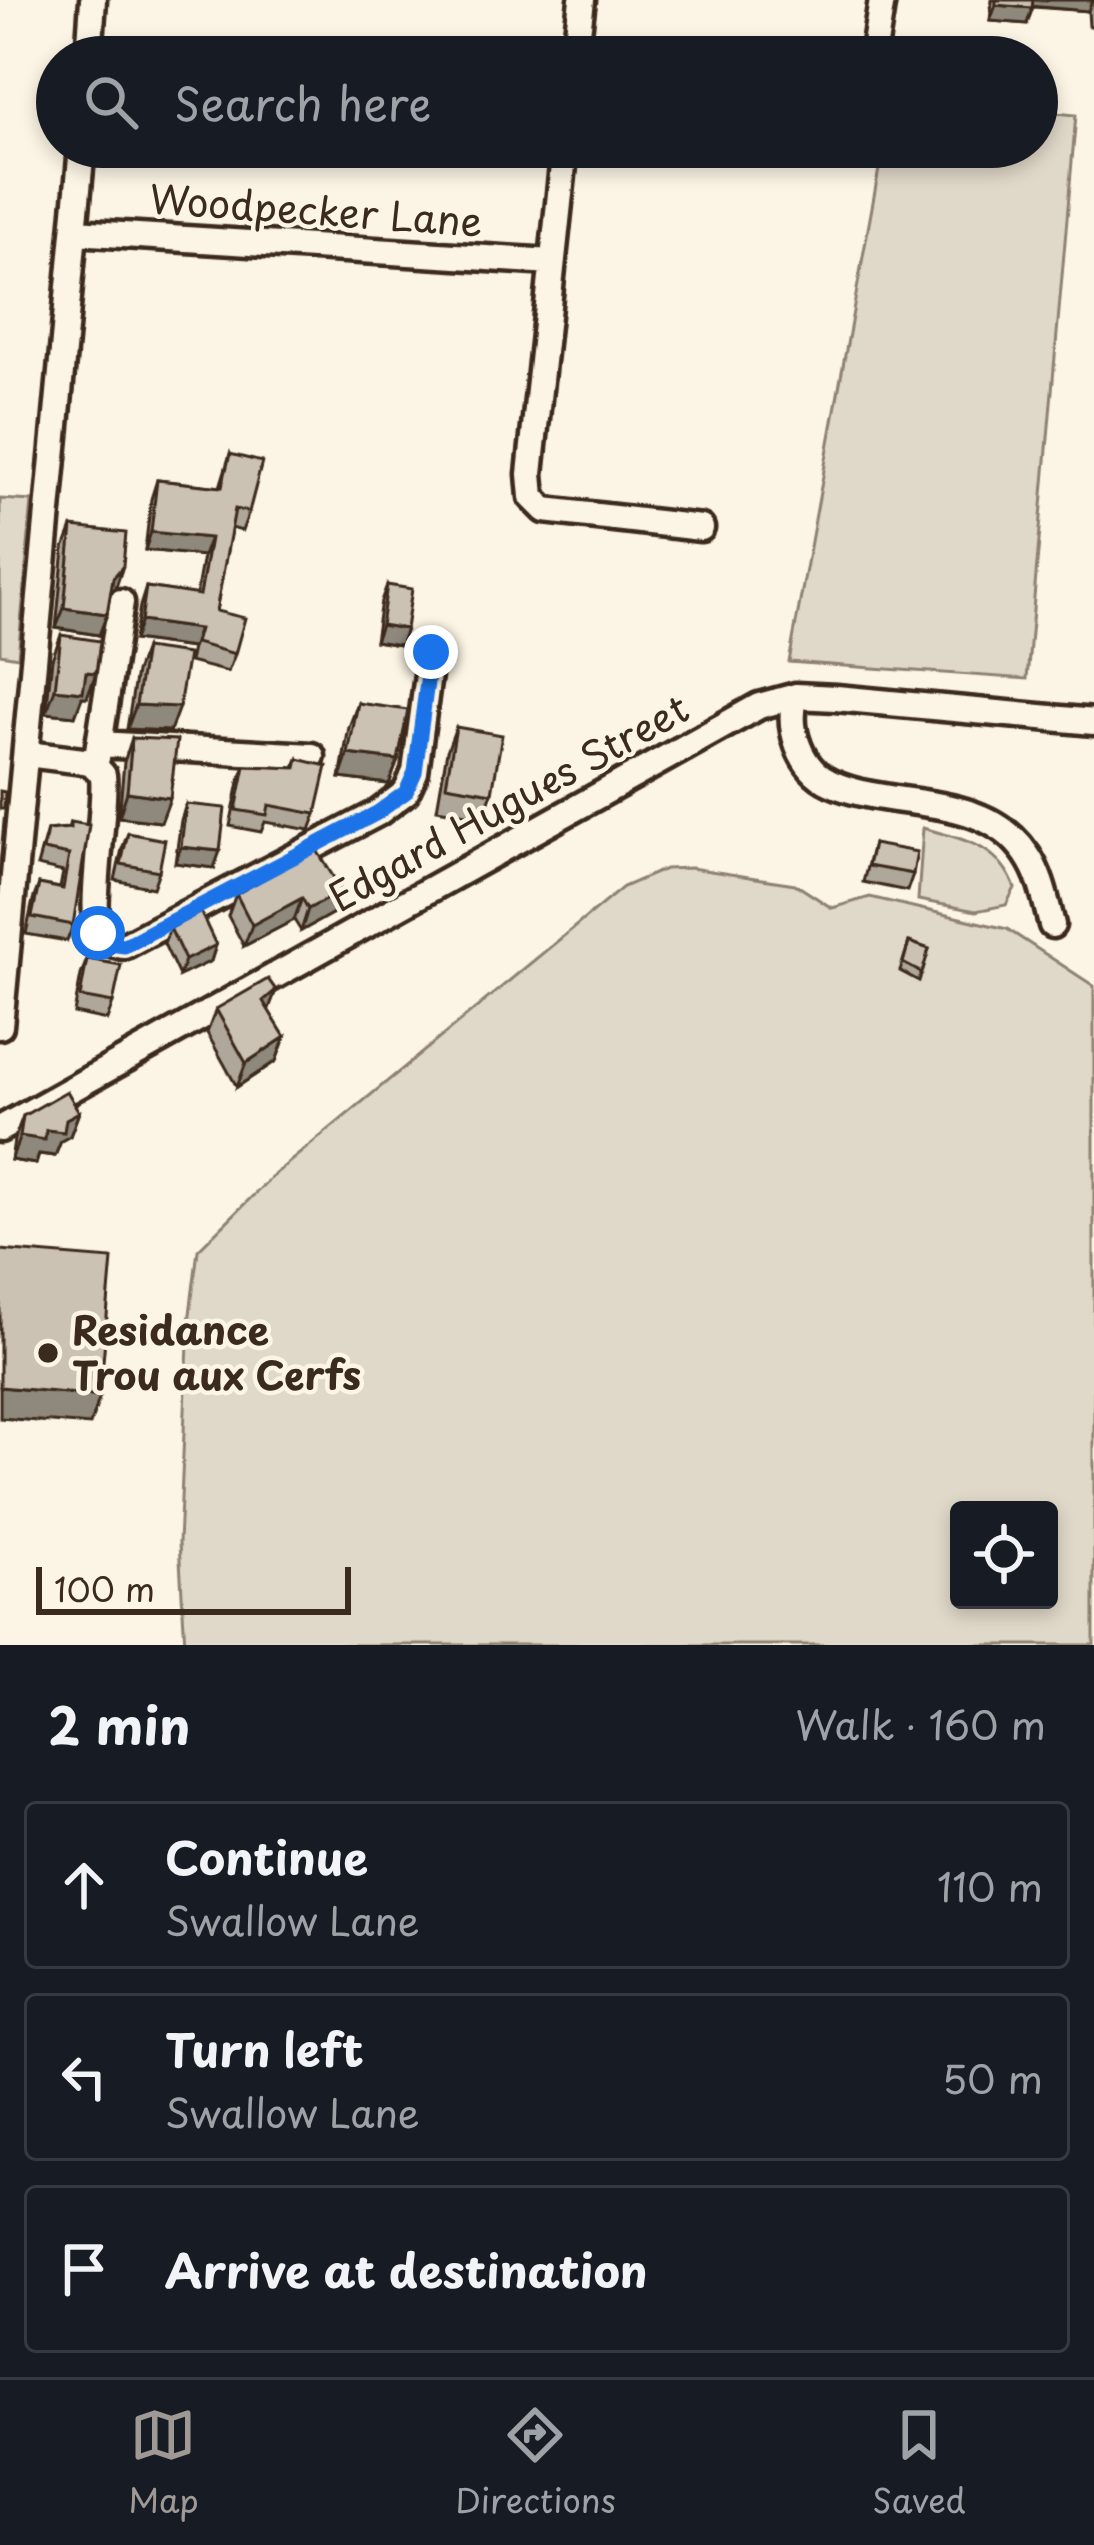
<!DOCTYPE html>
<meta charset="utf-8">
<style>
body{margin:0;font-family:"Playpen Sans",sans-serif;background:#242831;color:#f1f3f6}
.controls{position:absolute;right:36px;bottom:36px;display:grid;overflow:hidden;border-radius:12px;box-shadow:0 6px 18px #0003}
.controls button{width:108px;height:108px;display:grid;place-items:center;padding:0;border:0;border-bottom:3px solid #363941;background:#171b24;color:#f1f3f6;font:60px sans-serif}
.scale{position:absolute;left:36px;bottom:30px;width:315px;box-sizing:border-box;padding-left:12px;border:6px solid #3b2a1e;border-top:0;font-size:33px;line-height:42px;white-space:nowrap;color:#3b2a1e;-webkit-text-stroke:9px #fcf5e5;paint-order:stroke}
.stop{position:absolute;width:36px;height:36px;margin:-27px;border:9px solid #1a73e8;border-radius:50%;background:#fff}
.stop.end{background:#1a73e8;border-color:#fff;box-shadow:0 3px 12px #0008}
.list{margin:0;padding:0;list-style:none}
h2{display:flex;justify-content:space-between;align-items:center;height:156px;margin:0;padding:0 48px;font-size:51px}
h2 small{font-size:39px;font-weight:400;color:#9ea1a6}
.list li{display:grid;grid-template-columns:78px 1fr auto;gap:36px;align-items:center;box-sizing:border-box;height:168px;margin:0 24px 24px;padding:0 24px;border:3px solid #363941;border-radius:12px}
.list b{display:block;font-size:45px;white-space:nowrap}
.list p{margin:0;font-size:39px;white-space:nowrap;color:#9ea1a6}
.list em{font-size:39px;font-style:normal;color:#9ea1a6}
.icon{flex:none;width:66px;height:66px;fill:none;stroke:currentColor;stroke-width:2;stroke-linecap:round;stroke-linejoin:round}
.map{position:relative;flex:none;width:1094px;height:1645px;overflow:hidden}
.search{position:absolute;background:#171b24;box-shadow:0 6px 18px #0003;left:36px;right:36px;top:36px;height:132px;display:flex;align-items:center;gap:30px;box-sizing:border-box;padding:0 42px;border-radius:66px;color:#9ea1a6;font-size:45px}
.sheet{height:732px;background:#171b24}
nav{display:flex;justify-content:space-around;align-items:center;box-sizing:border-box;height:168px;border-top:3px solid #363941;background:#171b24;font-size:33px;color:#9ea1a6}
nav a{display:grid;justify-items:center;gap:6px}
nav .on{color:#9f9995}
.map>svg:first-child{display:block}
</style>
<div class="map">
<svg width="1094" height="1645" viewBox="0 0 1094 1645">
<rect width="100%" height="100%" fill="#fcf5e5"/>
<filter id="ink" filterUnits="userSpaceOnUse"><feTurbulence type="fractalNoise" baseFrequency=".00833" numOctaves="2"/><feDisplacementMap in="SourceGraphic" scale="24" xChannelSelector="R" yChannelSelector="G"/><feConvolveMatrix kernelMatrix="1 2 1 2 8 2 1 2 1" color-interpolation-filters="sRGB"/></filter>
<g filter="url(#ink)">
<path fill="#e0d8c8" stroke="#8e8173" stroke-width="3" fill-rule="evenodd" d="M1037 111 1076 115 1027 679 789 662 883 147H1037Z
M0 499 32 501 18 657 0 654Z
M923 828C964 840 999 845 1015 888L1006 905 976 911 918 900Z
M691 868 795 884 832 908 870 897 1007 929 1094 986V1645H185L179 1543 189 1322 198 1250 276 1173 623 887 665 869ZM959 1510H1049V1600H959Z"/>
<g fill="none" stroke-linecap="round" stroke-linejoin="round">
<defs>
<path id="street" d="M89 57 93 0
M575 57 582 0
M873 57 882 0
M565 147 530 474 532 497 545 510 701 528
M75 232 552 262
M796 696C786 727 800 769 831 783 893 811 984 790 1027 855 1041 875 1046 902 1052 925
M99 744 312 756
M27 754 91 762 103 775C107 809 87 915 100 934 106 943 115 945 124 946L378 813 406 792 415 772 431 652
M97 758 121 602
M0 1026 82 147
M0 1129 759 706 796 696 836 698 1094 722"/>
</defs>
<use href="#street" stroke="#3b2a1e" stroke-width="33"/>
<use href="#street" stroke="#fcf5e5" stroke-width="24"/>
</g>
<path fill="#afa79a" stroke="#3b2a1e" stroke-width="3" d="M992 0H1094V26H1089L1088 11 1033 7 1027 24 990 21Z
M230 454 249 512 242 531 231 528 216 611 235 654 228 672 189 662 192 648 134 640 140 606 146 587 196 595 203 556 145 550 151 499 157 480 220 487Z
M72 527 116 587 110 593 107 614 99 635 56 628 64 548Z
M387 585 406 629 400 645 375 641 381 601Z
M61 635 87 697H82L75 716 46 713 52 659Z
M145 648 170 731 127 729 136 672Z
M358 703 398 760 389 784 340 778 349 727Z
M456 727 492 793 483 817 437 809 447 751Z
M132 738 170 798 161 822 119 817 124 762Z
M298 759 316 814 310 830 265 822 261 832 230 826 239 782 245 766 294 768Z
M186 804 214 868 175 863 181 820Z
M70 822 73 925 67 941 26 934 33 900 39 884 60 888 63 872 37 866 47 830 68 828Z
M128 833 159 871 153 888 115 880 122 849Z
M873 844 913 874 907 891 863 882Z
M315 847 335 912 301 931 294 920 244 946 228 916 236 894Z
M170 928 216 945 211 961 179 976 164 944Z
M909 942 929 949 919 981 900 971Z
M87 959 113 1003 107 1020 74 1013 81 975Z
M276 990 268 1010 285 1037 276 1061 237 1087 207 1033 216 1009Z
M79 1112 70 1136 61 1141 55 1156 39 1154 36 1164 11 1160 14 1140 23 1116Z"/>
<path fill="#8f887d" stroke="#3b2a1e" stroke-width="3" d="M1031 0H1092L1088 11 1028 6Z
M996 5 1032 8 1027 24 990 21Z
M151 532 210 538 203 556 145 550Z
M123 566 116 587 105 598 113 578Z
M64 608 107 614 99 635 56 628Z
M141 621 199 629 192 648 134 640Z
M381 625 406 629 400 645 375 641Z
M86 672 96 673 87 697H82L75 716 46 713 55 689Z
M136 705 179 707 170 731 127 729Z
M348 754 398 760 389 784 340 778Z
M127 792 170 798 161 822 119 817Z
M181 847 220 851 214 868 175 863Z
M342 891 335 912 301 931 308 909Z
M302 898 294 920 244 946 252 925Z
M216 945 211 961 179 976 185 960Z
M276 990 267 1014 263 1001Z
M285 1037 276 1061 237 1087 246 1063Z
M79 1112 70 1136 61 1141 55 1156 39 1154 36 1164 11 1160 20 1136 46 1130Z
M0 1387 100 1396 90 1425 0 1418Z"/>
<path fill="#ccc2b3" stroke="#3b2a1e" stroke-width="3" d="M996 0H1033L1032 8 996 5Z
M230 454 262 462 249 512 235 509 216 611 245 618 235 654 195 643 199 629 141 621 146 587 200 595 210 538 151 532 157 480 222 487Z
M72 527 126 533 123 566 113 578 107 614 64 608Z
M387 585 412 589 406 629 381 625Z
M61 635 100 641 96 673 86 672 83 692 55 689Z
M145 648 188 654 179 707 136 705Z
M358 703 408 710 398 760 348 754Z
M456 727 502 735 492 793 446 785Z
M132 738 177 740 170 798 127 792Z
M298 759 327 766 316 814 269 805 267 815 236 810 245 766 296 768Z
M0 791 5 792 4 809H0Z
M186 804 225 808 220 851 181 847Z
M70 822 89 825 73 925 32 917 39 884 63 889 69 855 43 850 47 830 70 828Z
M128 833 165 840 159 871 121 864Z
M873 844 917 852 913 874 868 866Z
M315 847 342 891 308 909 302 898 252 925 236 894Z
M200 911 216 945 185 960 170 928Z
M909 942 929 949 922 973 903 963Z
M87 959 121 965 113 1003 80 997Z
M268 979 276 990 263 1001 285 1037 246 1063 216 1009Z
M67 1091 79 1112 66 1119 64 1132 46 1130 45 1140 20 1136 23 1116Z
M0 1250 112 1259 100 1396 0 1387Z"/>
</g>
<g fill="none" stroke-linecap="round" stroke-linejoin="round" filter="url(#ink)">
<path stroke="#1a73e8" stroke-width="15" d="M98 933 110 944 124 946 377 813 406 792 415 772 431 652"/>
</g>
<circle fill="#3b2a1e" stroke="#fcf5e5" stroke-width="4.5" cx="48" cy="1353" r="12"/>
<g text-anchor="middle" stroke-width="9" stroke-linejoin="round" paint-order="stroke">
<g font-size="39" fill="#3b2a1e" stroke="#fcf5e5">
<text transform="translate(316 211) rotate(4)" y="14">Woodpecker Lane</text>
<text transform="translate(509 803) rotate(-29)" y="14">Edgard Hugues Street</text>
</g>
<g font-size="39" font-weight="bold" fill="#3b2a1e" stroke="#fcf5e5" text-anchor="start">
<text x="72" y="1345">Residance<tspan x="72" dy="45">Trou aux Cerfs</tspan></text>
</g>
</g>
</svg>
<div class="controls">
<button><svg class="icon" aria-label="locate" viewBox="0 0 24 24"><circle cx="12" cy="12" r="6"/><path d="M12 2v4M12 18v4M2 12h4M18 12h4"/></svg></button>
</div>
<div class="scale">100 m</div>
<div class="stop" style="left:98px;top:933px"></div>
<div class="stop end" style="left:431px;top:652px"></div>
<div class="search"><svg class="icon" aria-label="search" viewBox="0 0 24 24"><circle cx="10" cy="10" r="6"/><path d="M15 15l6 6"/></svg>Search here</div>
</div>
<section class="sheet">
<h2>2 min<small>Walk · 160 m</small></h2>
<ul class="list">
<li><svg class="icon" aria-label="ahead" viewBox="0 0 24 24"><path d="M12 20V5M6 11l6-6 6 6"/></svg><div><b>Continue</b><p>Swallow Lane</p></div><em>110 m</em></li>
<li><svg class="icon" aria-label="left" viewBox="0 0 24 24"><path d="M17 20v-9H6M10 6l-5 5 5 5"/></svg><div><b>Turn left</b><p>Swallow Lane</p></div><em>50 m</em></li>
<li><svg class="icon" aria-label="arrive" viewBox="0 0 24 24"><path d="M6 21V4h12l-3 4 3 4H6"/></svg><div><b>Arrive at destination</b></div></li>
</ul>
</section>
<nav>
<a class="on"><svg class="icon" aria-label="map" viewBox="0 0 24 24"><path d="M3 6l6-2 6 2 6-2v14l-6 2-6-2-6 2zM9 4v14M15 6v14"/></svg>Map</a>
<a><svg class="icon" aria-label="directions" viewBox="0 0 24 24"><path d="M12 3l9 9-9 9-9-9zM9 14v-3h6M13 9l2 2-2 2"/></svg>Directions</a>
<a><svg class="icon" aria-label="saved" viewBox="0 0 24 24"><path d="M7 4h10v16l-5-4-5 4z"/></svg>Saved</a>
</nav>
